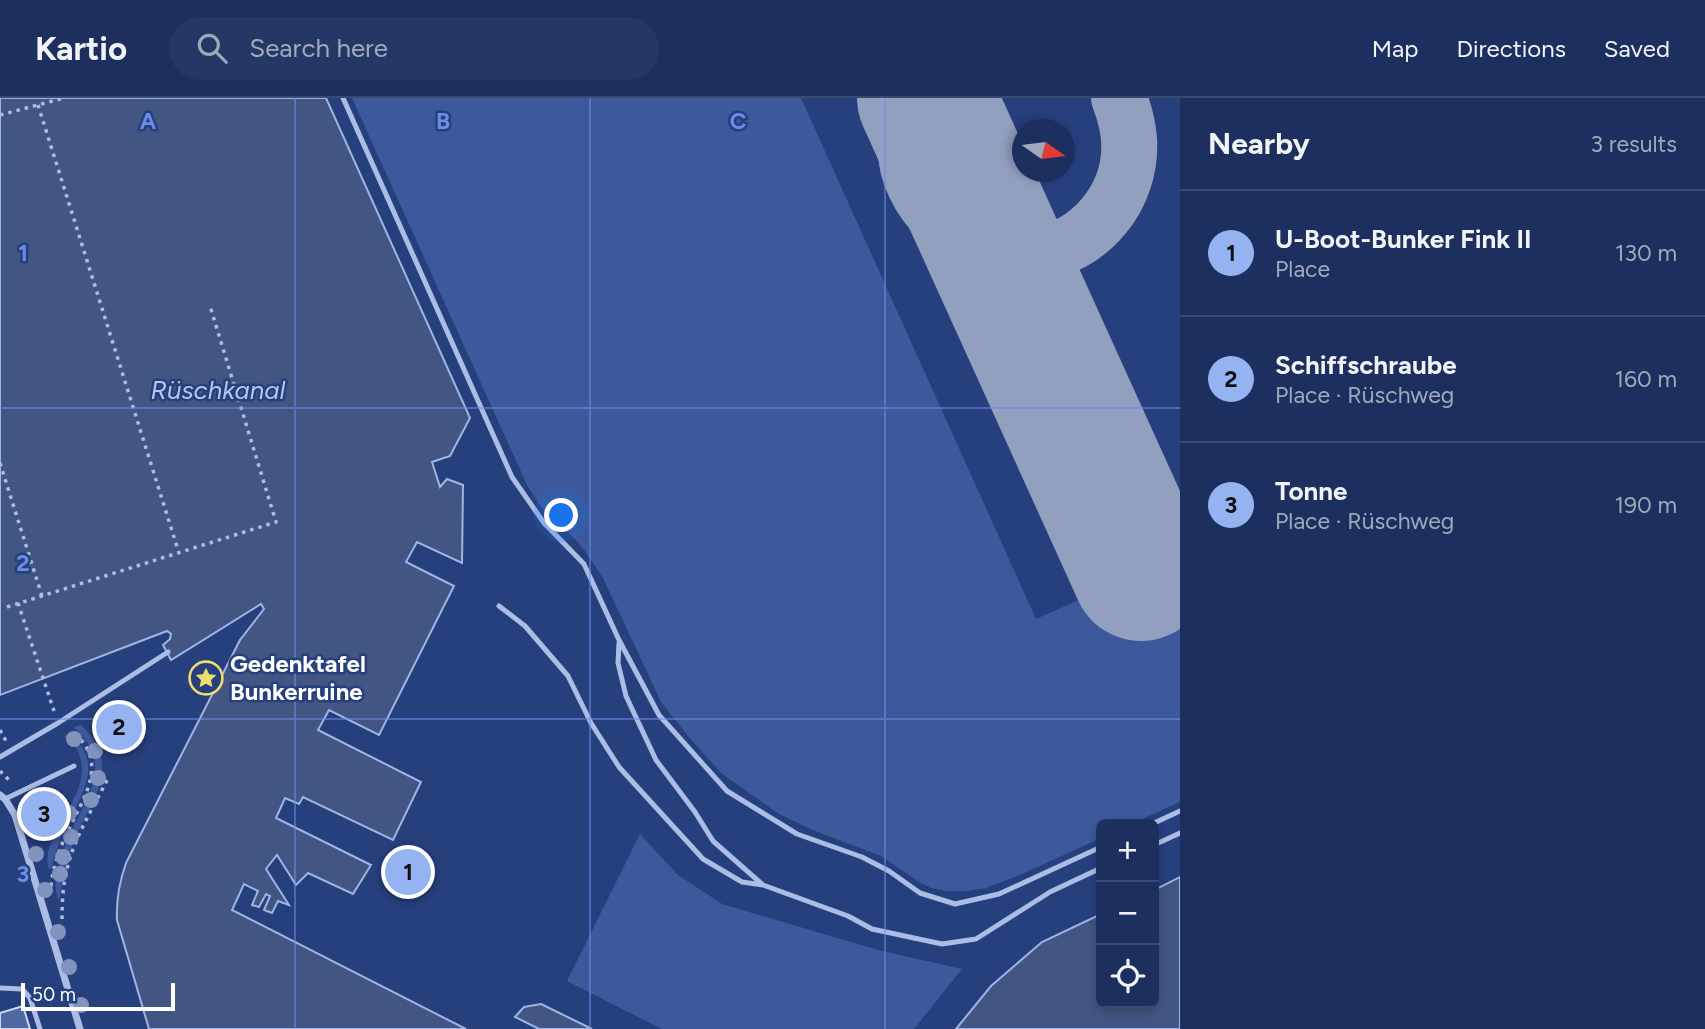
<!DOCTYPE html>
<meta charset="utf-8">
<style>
body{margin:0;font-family:Figtree,sans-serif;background:#253764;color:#f1f3f6}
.controls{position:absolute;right:21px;bottom:21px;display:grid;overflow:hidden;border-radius:10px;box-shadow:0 4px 10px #0003}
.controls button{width:63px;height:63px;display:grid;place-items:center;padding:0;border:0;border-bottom:2px solid #3a4a73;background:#1c2f5e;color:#f1f3f6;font:35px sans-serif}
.compass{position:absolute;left:1012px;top:21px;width:63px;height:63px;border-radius:50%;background:#1c2f5e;box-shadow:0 4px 10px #0003;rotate:104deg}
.scale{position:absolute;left:21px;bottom:18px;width:154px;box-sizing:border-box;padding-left:7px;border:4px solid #fff;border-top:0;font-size:19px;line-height:24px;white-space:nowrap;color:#fff;-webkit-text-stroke:5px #263f7d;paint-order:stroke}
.you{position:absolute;left:562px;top:418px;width:24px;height:24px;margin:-18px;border:5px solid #fff;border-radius:50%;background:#1a73e8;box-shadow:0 0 0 10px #1a73e833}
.badge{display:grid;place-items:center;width:46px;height:46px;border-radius:50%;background:#95b2f1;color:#111;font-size:23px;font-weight:700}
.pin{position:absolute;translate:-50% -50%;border:4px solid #fff;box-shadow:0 2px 7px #0006}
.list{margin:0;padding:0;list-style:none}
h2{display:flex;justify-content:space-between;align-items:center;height:91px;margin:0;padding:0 28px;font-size:30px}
h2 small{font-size:23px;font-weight:400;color:#a0a9bc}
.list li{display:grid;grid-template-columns:46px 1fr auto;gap:21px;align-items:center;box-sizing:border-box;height:126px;padding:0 28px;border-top:2px solid #3a4a73}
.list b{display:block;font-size:26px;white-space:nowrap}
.list p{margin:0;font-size:23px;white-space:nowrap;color:#a0a9bc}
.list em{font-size:23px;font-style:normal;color:#a0a9bc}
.icon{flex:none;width:38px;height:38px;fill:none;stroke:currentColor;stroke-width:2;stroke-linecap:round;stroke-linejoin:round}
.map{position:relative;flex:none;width:1180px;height:931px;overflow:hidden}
header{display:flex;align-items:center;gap:42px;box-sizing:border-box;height:98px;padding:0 35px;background:#1c2f5e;border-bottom:2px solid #3a4a73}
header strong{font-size:33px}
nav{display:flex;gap:38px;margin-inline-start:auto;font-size:24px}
.search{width:490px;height:63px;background:#253764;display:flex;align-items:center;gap:18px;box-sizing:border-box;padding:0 24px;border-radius:38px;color:#a0a9bc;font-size:26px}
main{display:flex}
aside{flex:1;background:#1c2f5e}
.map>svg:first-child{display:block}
</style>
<header>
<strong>Kartio</strong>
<div class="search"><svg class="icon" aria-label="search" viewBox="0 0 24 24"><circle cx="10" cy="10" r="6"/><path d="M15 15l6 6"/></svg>Search here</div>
<nav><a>Map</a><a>Directions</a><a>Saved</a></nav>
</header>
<main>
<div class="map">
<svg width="1180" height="931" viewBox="0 0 1180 931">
<rect width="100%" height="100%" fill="#263f7d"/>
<path fill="#3d599c" d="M352 0H801L1036 521 1180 457V704L1131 726H1101V740L1020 777 986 790 967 793H946L931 790 921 785 881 758 815 733 779 716 721 675 688 638 661 604 603 480 585 453 570 436 541 409 527 387Z
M81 627C124 667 91 702 73 745 69 755 65 766 63 776 61 785 61 795 59 803 54 790 55 784 58 771 61 759 65 747 70 735 89 697 114 663 73 629Z
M66 637H70C106 665 80 698 66 730 59 743 55 756 51 771H49C37 740 93 697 80 659 77 649 73 645 64 639Z
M640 736 678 777 722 806 878 852 962 871 914 931H662L567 883Z"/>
<path fill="#435582" stroke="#9fb5e5" stroke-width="2" d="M0 0H326L470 320 450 358 432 364 440 389 447 381 463 387 462 465 417 444 406 464 454 488 379 637 329 612 318 632 421 684 393 742 303 699 299 706 285 700 276 720 371 767 353 796 308 775 296 787 277 757 266 771 289 807 278 803 272 815 264 812 270 798 266 796 259 809 252 807 258 793 244 786 232 812 466 931H149L117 822C116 802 119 785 126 765L240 542 264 511 261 506 171 562 163 547 170 541 171 536 167 533 0 597Z
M1180 779V931H956L991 888 1042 844 1101 816V905H1154V792Z
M541 906 592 931H539L515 919 524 909Z"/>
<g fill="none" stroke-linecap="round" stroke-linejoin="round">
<path stroke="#929fbe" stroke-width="56" d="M907 0C906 24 903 46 908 69 922 123 978 161 1033 156 1090 151 1133 98 1129 41 1128 27 1124 13 1119 0"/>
<path stroke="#929fbe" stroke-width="138" d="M926 0 1141 474"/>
</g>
<path fill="#4e68a5" stroke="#cdd9f4" stroke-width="2" d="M23 908 30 931H0V915Z"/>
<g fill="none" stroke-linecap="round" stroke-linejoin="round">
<path stroke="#abbce5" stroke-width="3.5" stroke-dasharray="3.5 5" stroke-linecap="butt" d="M38 7 179 455
M0 17 64 0
M0 365 42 498
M18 505 54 613
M7 509 276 424 210 208
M0 632 6 643
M0 673 12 685
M51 788C53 768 60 749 69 731 85 697 110 662 71 633
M62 821C62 803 63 785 68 767 76 736 95 707 109 678"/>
<path stroke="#abbce5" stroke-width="5" d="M343 0 512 379 544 425 584 466 619 542 659 617 727 693 797 736 862 759 889 773 920 795 955 806 999 796 1101 749
M499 508 525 528 568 578 591 625 619 669 703 761 742 784 763 787
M619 545 618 565 626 598 656 662 695 714 713 743 763 787 848 818 872 831 942 846 976 841 1050 794 1101 770
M0 659 58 625 168 554
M5 701 74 668
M1152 726 1180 713
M1154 747 1180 735
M0 890 22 891 30 900 40 931"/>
<path stroke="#abbce5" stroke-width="7" d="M0 697 5 701 15 717 80 931"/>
</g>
<g fill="#8294be">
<circle cx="74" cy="641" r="8"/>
<circle cx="95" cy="653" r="8"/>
<circle cx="98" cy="680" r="8"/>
<circle cx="91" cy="702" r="8"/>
<circle cx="69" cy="715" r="8"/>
<circle cx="71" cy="739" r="8"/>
<circle cx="36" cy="756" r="8"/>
<circle cx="63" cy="759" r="8"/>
<circle cx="60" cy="776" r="8"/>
<circle cx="45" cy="792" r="8"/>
<circle cx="58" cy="834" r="8"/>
<circle cx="69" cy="869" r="8"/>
<circle cx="81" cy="907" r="8"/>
</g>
<path fill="none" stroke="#6c8ce6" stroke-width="2" stroke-opacity="0.55" d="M295 0V931M590 0V931M885 0V931M0 310H1180M0 621H1180"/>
<defs>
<symbol id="sight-ring" viewBox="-11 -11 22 22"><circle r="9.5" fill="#263f7d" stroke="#eedc70" stroke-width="1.5"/><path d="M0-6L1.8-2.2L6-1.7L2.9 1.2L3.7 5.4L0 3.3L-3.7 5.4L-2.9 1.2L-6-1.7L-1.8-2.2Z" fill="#eedc70"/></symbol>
</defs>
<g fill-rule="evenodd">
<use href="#sight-ring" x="187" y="561" width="38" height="38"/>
</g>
<g text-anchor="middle" stroke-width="5" stroke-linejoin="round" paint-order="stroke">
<g font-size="24" font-weight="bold" fill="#fff" stroke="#263f7d" text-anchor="start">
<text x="230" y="574">Gedenktafel<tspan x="230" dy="28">Bunkerruine</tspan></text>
</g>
<g font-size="26" font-style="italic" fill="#b6c7ed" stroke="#263f7d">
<text x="218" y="301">Rüschkanal</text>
</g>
</g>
<g font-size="23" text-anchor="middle" font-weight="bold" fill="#6c8ce6" stroke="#263f7d" stroke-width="5" stroke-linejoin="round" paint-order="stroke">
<text x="148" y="31">A</text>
<text x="443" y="31">B</text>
<text x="738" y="31">C</text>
<text x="23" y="163">1</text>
<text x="23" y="473">2</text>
<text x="23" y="784">3</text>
</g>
</svg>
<div class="controls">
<button>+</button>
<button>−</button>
<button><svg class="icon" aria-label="locate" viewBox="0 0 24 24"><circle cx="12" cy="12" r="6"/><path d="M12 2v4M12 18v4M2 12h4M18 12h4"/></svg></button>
</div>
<svg class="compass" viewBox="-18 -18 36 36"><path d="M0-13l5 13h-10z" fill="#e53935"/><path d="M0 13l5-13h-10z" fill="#a0a9bc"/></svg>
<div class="scale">50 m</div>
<div class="you"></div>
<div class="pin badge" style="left:408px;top:774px">1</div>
<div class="pin badge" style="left:119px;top:629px">2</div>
<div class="pin badge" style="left:44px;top:716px">3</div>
</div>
<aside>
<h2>Nearby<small>3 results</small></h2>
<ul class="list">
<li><span class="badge">1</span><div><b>U-Boot-Bunker Fink II</b><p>Place</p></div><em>130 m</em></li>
<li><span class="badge">2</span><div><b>Schiffschraube</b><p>Place · Rüschweg</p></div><em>160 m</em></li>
<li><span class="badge">3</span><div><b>Tonne</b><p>Place · Rüschweg</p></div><em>190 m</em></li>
</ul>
</aside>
</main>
